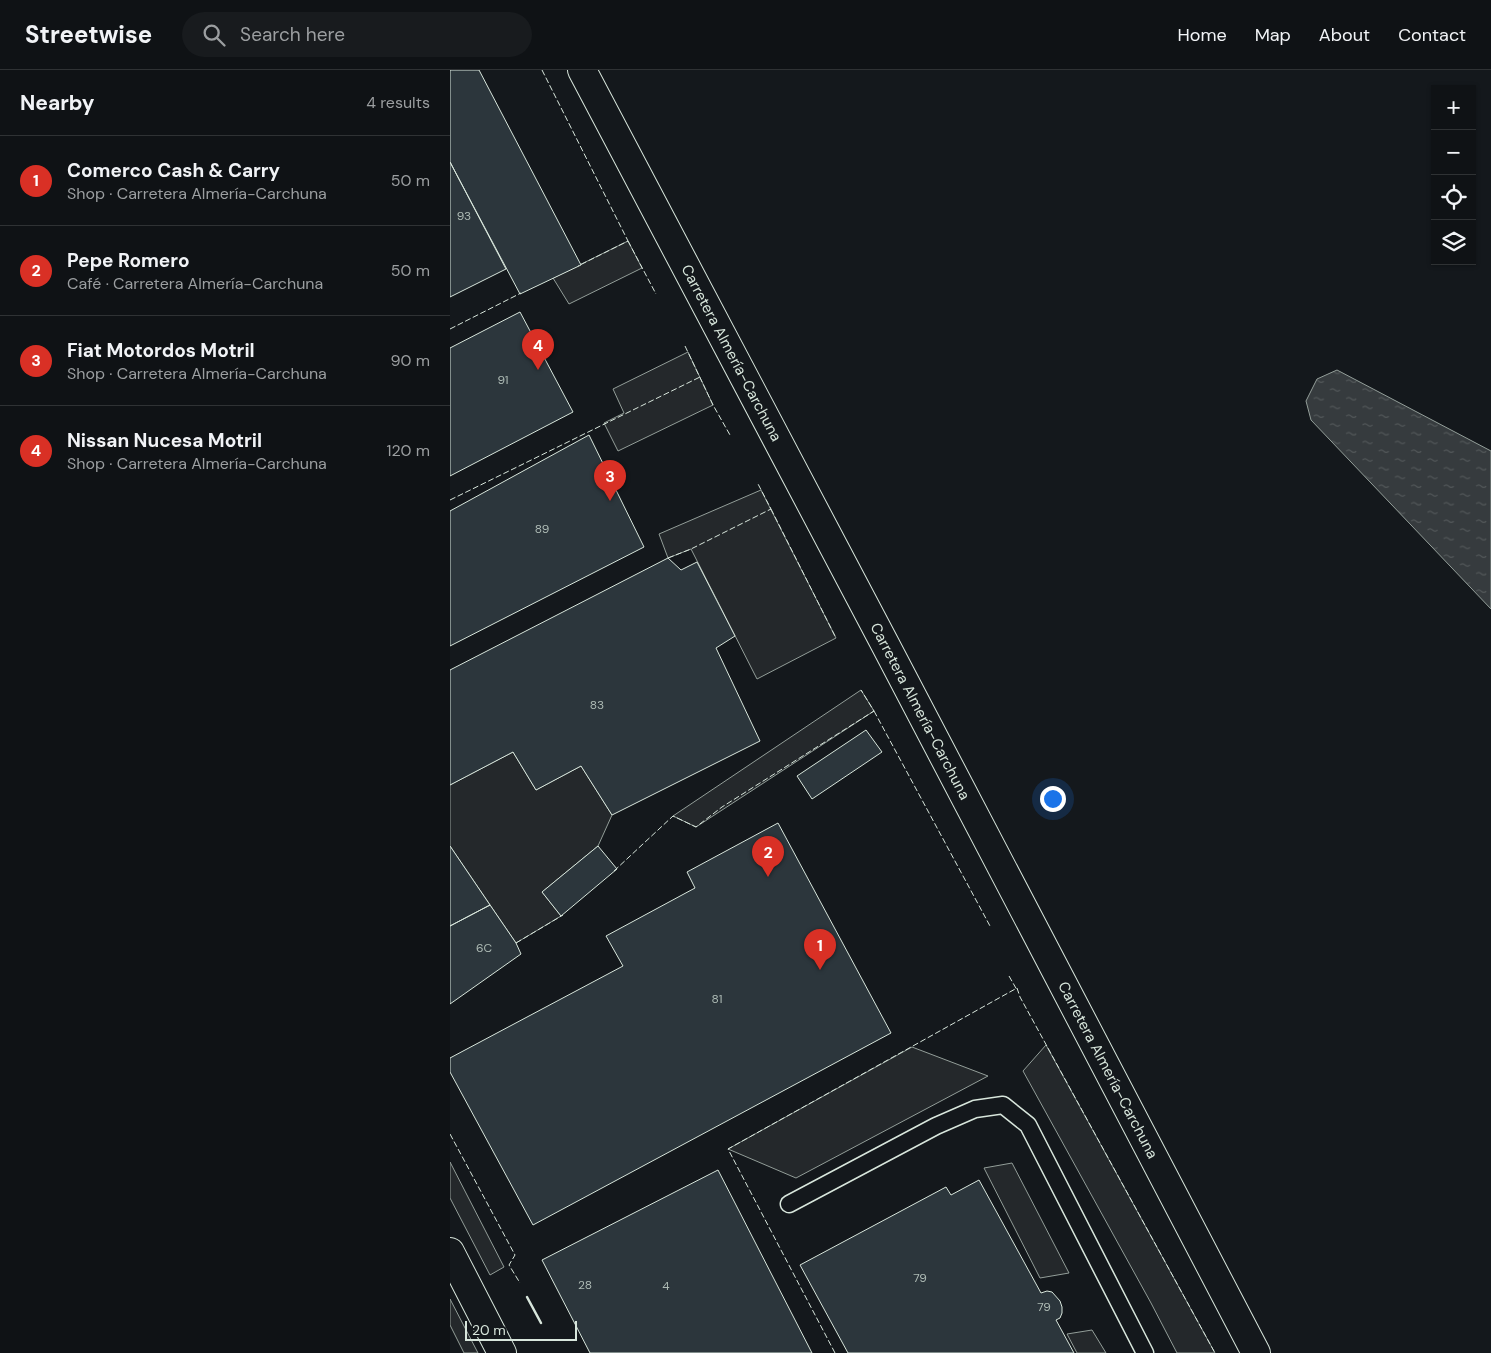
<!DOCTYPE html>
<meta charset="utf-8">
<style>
body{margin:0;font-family:"DM Sans",sans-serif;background:#181b1e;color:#f1f3f6}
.controls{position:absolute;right:15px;top:15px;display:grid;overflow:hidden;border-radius:0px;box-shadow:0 1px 4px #0004}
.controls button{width:45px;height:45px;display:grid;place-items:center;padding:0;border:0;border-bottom:1px solid #2f3234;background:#0f1215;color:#f1f3f6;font:25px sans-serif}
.scale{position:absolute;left:15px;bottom:12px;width:112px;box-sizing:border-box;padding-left:5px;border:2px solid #d8e6dc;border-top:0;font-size:14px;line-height:18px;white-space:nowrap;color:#d8e6dc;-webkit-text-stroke:4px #14181c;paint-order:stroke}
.you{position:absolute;left:602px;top:728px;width:18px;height:18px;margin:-12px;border:4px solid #fff;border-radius:50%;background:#1a73e8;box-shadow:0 0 0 8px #1a73e833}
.badge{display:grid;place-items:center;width:32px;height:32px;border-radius:50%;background:#d93025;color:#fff;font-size:16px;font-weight:700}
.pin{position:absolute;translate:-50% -41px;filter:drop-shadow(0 1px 2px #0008)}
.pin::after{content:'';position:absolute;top:26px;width:18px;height:15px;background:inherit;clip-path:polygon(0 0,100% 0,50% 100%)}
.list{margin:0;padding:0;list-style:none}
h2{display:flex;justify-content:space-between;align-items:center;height:65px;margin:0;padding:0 20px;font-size:21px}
h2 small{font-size:16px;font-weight:400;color:#9b9ea0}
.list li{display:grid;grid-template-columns:32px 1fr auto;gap:15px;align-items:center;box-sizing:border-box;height:90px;padding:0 20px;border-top:1px solid #2f3234}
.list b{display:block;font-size:19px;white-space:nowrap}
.list p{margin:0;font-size:16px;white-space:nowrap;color:#9b9ea0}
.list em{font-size:16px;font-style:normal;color:#9b9ea0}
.icon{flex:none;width:28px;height:28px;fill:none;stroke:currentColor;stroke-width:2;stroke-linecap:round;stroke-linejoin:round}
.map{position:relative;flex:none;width:1041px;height:1283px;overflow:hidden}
header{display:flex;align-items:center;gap:30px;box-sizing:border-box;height:70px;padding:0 25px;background:#0f1215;border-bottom:1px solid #2f3234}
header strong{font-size:24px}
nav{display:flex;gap:28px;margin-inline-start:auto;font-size:18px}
.search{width:350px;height:45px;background:#181b1e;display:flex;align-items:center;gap:12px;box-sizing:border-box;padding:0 18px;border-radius:28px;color:#9b9ea0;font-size:19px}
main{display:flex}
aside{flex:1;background:#0f1215}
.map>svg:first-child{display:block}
</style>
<header>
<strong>Streetwise</strong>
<div class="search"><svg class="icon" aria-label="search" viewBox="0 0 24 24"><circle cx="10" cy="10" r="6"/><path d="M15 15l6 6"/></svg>Search here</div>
<nav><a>Home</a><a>Map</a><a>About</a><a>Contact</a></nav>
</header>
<main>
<aside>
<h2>Nearby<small>4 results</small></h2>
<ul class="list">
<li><span class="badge">1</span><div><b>Comerco Cash &amp; Carry</b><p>Shop · Carretera Almería-Carchuna</p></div><em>50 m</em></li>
<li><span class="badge">2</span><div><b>Pepe Romero</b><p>Café · Carretera Almería-Carchuna</p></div><em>50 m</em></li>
<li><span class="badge">3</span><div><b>Fiat Motordos Motril</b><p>Shop · Carretera Almería-Carchuna</p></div><em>90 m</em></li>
<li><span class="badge">4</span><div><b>Nissan Nucesa Motril</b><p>Shop · Carretera Almería-Carchuna</p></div><em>120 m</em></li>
</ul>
</aside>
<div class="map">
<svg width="1041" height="1283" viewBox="0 0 1041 1283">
<defs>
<pattern id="water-ripples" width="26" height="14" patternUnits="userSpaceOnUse" patternTransform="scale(1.25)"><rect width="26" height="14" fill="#363b3e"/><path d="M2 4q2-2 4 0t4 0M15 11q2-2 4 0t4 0" fill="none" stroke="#525759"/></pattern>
</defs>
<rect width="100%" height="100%" fill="#14181c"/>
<path fill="#24282b" stroke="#939e99" d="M178 171 192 198 119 234 103 208Z
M238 282 263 335 168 381 154 353 174 343 163 319Z
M311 420 386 568 307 609 241 479 218 488 209 464Z
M411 620 424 641 246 757 223 746Z
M63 682 86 720 131 696 162 745 148 776 92 822 111 846 66 873 0 776V715Z
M596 975 765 1283H727L701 1233 573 1001Z
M462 977 538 1006 346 1108 278 1079Z
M0 1092 54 1197 40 1205 0 1128Z
M562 1093 619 1203 590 1208 534 1098Z
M0 1229 28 1283H14L0 1255Z
M642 1260 656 1283H627L617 1264Z"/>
<path fill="url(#water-ripples)" stroke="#939e99" d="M887 300 1041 381V539L861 350 856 331 867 309Z"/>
<path fill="#2c363c" stroke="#d8e6dc" d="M0 0H29L131 195 70 224 0 92Z
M0 92 56 199 0 227Z
M70 242 123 342 0 406V278Z
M139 365 194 477 0 576V441Z
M218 488 231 500 247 492 285 566 266 578 310 671 162 745 131 696 86 720 63 682 0 715V600Z
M416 660 432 682 362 729 347 706Z
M328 753 441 963 83 1155 0 1002V988L173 896 156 866 245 818 237 802Z
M0 776 40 835 0 856Z
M148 776 167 799 111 846 92 822Z
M40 835 66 873 71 884 0 934V856Z
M268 1100 362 1283H140L92 1190Z
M529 1110 591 1223 597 1221 602 1222 610 1231 612 1237V1243L610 1248 606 1250 624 1283H398L350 1195 496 1117 501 1125Z"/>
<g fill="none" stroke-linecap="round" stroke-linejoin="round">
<defs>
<path id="service" d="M339 1134 486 1056 525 1039 553 1035 578 1055 695 1283"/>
<path id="minor" d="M0 1182 52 1283"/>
<g id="secondary">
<path id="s1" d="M132 0 436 576 806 1283"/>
</g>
</defs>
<use href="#service" stroke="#d8e6dc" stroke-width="19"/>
<use href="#minor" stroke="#d8e6dc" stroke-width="30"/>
<use href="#secondary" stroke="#d8e6dc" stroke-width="30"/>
<use href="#service" stroke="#14181c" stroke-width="16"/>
<use href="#minor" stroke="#14181c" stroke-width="28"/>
<use href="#secondary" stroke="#14181c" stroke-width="28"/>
<path stroke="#d8e6dc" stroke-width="1" stroke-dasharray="6 2.5" stroke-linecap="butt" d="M92 0 178 171 128 196
M178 171 206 224
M0 259 71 223
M235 276 263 335 280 365
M0 430 250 307
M321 439 386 568
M218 488 241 479 321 439 307 412
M424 641 540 856
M164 801 223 746 246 757 272 737 424 641 411 620
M66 873 113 845
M559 906 567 920
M0 1064 65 1185 59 1195 70 1213
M385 1283 278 1079 567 918 570 927 765 1283"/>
<path stroke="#d8e6dc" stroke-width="2.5" d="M77 1227 91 1253"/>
</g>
<g text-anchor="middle" stroke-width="4" stroke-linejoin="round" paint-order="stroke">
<g font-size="12" fill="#adbab4">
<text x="14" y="150">93</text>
<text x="53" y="314">91</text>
<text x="92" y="463">89</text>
<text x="147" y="639">83</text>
<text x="34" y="882">6C</text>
<text x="267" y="933">81</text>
<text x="470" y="1212">79</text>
<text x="135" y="1219">28</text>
<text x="216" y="1220">4</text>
<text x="594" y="1241">79</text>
</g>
<g font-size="15" fill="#d8e6dc" stroke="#14181c">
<text dy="5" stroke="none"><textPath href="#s1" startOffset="320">Carretera Almería-Carchuna</textPath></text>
<text dy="5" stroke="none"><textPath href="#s1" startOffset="725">Carretera Almería-Carchuna</textPath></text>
<text dy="5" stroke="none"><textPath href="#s1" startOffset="1130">Carretera Almería-Carchuna</textPath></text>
</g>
</g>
</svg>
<div class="controls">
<button>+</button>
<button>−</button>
<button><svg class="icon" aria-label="locate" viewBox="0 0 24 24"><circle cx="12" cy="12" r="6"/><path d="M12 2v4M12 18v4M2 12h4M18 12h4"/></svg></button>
<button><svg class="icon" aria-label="layers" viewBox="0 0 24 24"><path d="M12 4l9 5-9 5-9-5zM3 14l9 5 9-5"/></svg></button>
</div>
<div class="scale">20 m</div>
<div class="you"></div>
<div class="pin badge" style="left:370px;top:900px">1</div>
<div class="pin badge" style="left:318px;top:807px">2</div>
<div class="pin badge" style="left:160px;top:431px">3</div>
<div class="pin badge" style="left:88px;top:300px">4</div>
</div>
</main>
